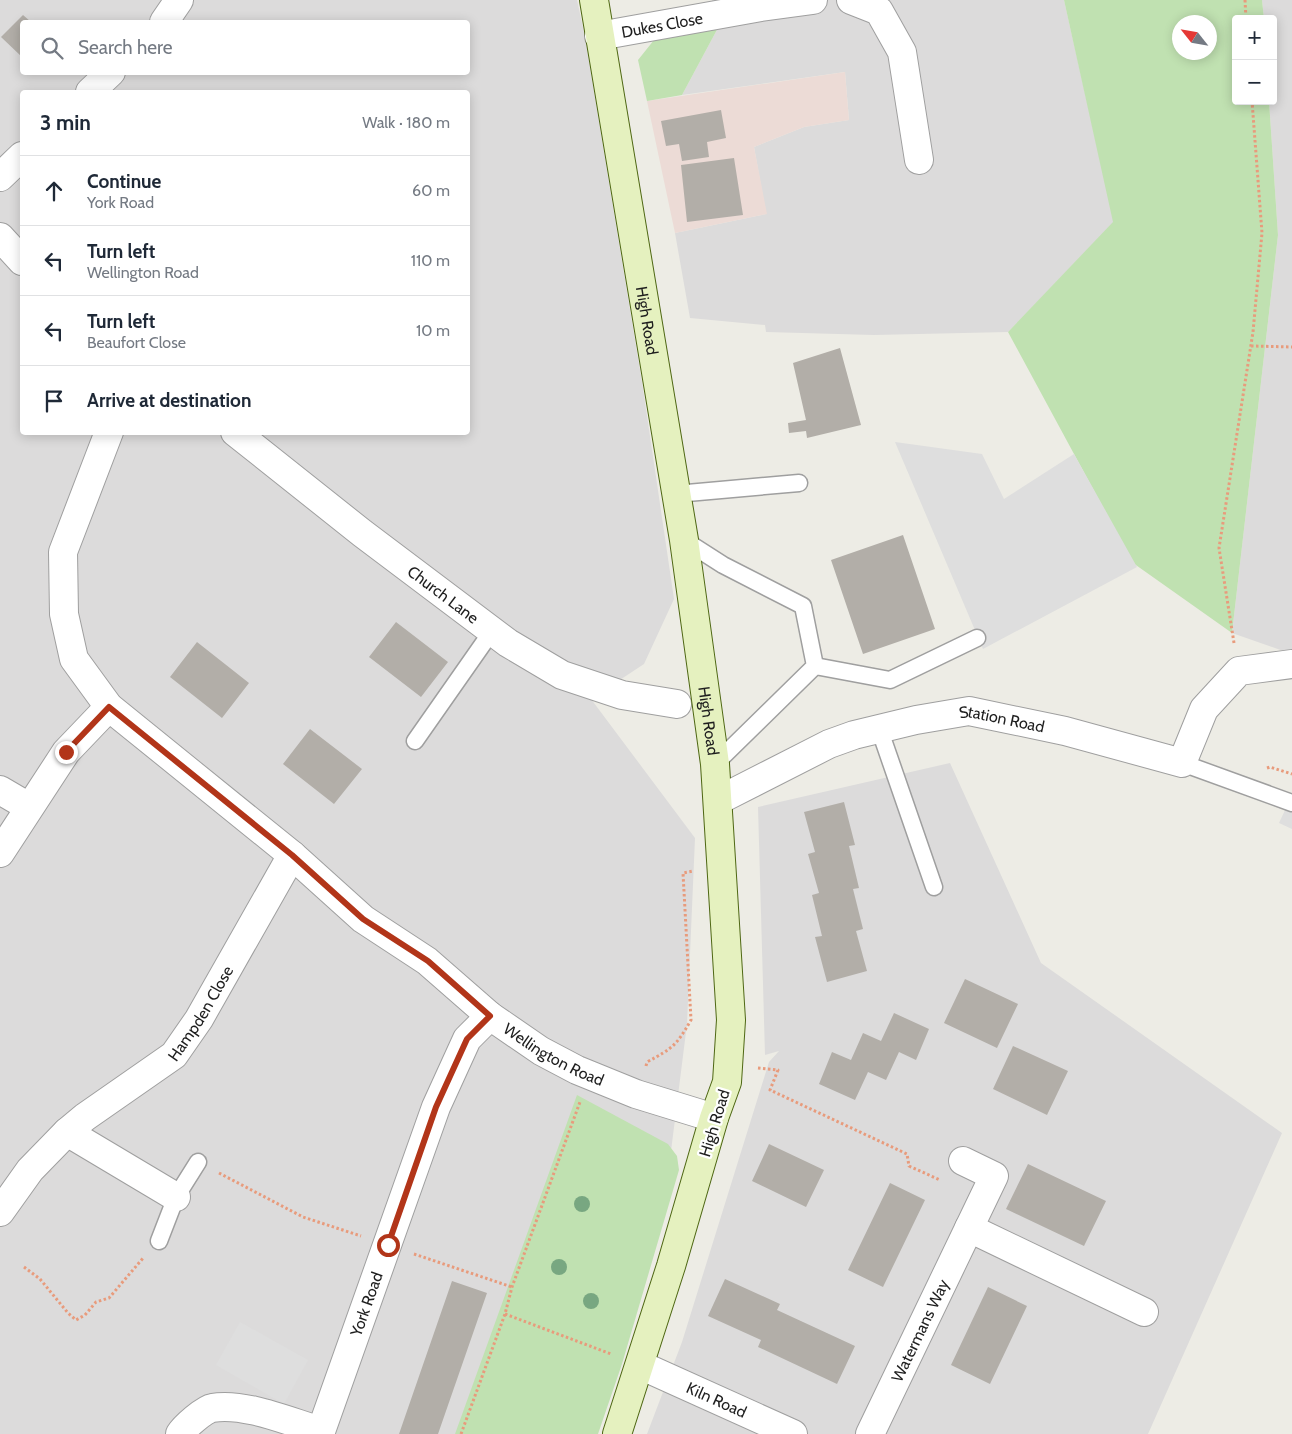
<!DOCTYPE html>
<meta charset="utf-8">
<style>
body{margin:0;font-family:Cabin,sans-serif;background:#f2f2f3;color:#1f2937}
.controls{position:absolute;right:15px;top:15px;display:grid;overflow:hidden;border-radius:5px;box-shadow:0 2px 12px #0003}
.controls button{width:45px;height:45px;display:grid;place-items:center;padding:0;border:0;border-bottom:1px solid #e0e1e3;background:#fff;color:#1f2937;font:25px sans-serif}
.compass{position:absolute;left:1172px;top:15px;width:45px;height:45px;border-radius:50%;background:#fff;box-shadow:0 2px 12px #0003;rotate:301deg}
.stop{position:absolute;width:15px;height:15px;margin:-11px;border:4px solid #b23519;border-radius:50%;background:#fff}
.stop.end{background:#b23519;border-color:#fff;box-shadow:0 1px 5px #0008}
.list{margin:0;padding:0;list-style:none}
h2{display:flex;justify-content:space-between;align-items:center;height:65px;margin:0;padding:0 20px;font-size:21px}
h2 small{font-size:16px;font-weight:400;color:#747a83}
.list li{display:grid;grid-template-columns:32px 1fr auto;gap:15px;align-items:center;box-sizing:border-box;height:70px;padding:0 20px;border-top:1px solid #e0e1e3}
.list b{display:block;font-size:19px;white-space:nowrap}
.list p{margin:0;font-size:16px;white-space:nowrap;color:#747a83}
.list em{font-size:16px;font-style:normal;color:#747a83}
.icon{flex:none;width:28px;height:28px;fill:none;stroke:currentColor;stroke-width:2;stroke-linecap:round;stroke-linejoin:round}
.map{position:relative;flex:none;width:1292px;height:1434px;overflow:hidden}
.search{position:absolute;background:#fff;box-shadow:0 2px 12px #0003;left:20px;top:20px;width:450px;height:55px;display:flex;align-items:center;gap:12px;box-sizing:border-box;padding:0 18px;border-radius:5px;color:#747a83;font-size:19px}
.panel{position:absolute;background:#fff;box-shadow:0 2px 12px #0003;left:20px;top:90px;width:450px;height:345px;border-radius:5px}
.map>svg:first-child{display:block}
</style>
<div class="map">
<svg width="1292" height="1434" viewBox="0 0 1292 1434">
<rect width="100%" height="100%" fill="#edece5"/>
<path fill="#dcdbdb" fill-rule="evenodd" d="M0 0H577L585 37 642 382 674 599 644 664 591 699 695 838 687 1024 670 1159 580 1434H0ZM22 22H468V72H22ZM22 92H468V432H22Z
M712 0H1064L1114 222 1008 332 874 335 766 332 765 325 690 318 675 233 766 214 754 147 804 127 849 120 845 72 682 95 719 26Z
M1262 0H1292V654L1232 633 1278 235 1269 101H1273V19H1264Z
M950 763 1041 963 1282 1133 1148 1434H647L682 1342 769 1062 779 1051 765 1055 758 807Z"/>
<path fill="#ecdbd6" d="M845 72 849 120 804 127 754 147 767 214 675 233 647 101Z"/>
<path fill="#c0e1b1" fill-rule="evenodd" d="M1064 0H1262L1264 19H1236V101H1269L1278 235 1232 633 1133 563 1008 332 1113 222ZM1180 22H1210V52H1180Z
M719 26 682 95 647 101 638 60 654 40Z
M577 1095 668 1144 677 1156 679 1170 622 1364 598 1434H455Z"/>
<path fill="#dedede" d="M895 442 982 454 1004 499 1074 454 1137 567 983 649Z
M1287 806 1292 808V829L1279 823Z
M240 1322 308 1360 284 1404 216 1365Z"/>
<path fill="#b2aea8" d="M23 15 31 22H22V57L1 37Z
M721 110 726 138 707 142 709 157 682 161 679 144 666 146 661 121Z
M734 158 743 215 687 222 681 165Z
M840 348 861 425 807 438 806 431 789 433 788 423 806 420 793 363Z
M903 535 935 629 863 654 831 560Z
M396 622 448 662 421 697 369 657Z
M197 642 249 683 222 718 170 677Z
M310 729 362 769 334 804 283 764Z
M844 802 855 845 849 846 859 888 853 889 863 929 856 931 867 971 827 982 815 937 822 936 812 895 819 893 808 854 815 852 804 812Z
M965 979 1018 1004 997 1048 944 1023Z
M894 1013 929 1029 916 1060 899 1052 886 1080 868 1072 855 1100 819 1084 832 1052 851 1060 863 1033 881 1041Z
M1013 1046 1068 1071 1047 1115 993 1089Z
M769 1144 824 1170 806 1207 752 1181Z
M1028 1164 1106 1201 1084 1246 1006 1209Z
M890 1183 925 1200 883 1287 848 1270Z
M725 1279 780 1304 777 1310 855 1346 837 1384 758 1347 761 1340 708 1316Z
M452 1281 487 1293 438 1434H399Z
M988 1287 1027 1306 990 1384 951 1365Z"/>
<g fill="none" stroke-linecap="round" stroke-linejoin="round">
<defs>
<path id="lane" d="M676 494 799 483
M684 540 723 565 803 606 815 666 715 764
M815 666 890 680 977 638
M879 728 934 887
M415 741 492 631
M1182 763 1292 803
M159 1241 176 1197 198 1162"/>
<g id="street">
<path d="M851 0 879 11 902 52 919 160"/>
<path d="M164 22 179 0"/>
<path id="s1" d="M599 36 761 7 813 0"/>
<path d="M90 92 111 72"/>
<path d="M0 177 22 156"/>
<path d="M0 237 22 261"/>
<path id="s2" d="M109 432 63 552 64 614 74 659 109 707 292 855 363 919 427 961 490 1016 541 1051 577 1070 636 1094 714 1118"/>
<path id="s3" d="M235 432 362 533 508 643 562 675 622 695 677 704"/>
<path d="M0 790 29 807"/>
<path id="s4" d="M719 800 829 744 854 735 916 720 969 711 1065 731 1182 763 1204 709 1239 671 1292 664"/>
<path d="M0 853 66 752 109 707"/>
<path d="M67 1132 176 1197"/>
<path id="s5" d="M0 1212 30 1170 67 1132 85 1117 174 1055 199 1019 292 855"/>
<path d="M969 1228 1144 1312"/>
<path id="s6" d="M640 1365 793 1434"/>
<path d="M180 1434C184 1427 205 1409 212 1408 244 1402 290 1422 321 1431"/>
<path id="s7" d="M320 1434 436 1107 467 1039 490 1016"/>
<path id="s8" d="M870 1434 994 1176 963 1161"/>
</g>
<g id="secondary">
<path id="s9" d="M594 0 684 540 715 764 731 1020 727 1082 714 1118 671 1266 617 1434"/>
</g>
</defs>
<use href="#lane" stroke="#9f9f9f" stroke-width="19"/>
<use href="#street" stroke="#9f9f9f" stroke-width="30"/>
<use href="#secondary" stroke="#4e6713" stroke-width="30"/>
<path stroke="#e89b7c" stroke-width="3" stroke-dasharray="2.5 2.5" stroke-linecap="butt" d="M1245 0 1246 19
M1251 346 1292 347
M1234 643 1219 548 1253 332 1262 233 1252 101
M1267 768 1270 767 1292 774
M646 1066 647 1062C673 1048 676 1046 691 1020L683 873 693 871
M758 1068 778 1070 770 1090 907 1154 909 1166 940 1180
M219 1173 303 1217 361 1236
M414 1254 512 1287
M24 1267 40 1279 68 1313 76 1320 85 1315 96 1302 109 1298 144 1257
M505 1314 611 1354
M461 1434 505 1314 512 1287 580 1102"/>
<use href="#lane" stroke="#fff" stroke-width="16"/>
<use href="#street" stroke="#fff" stroke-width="28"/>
<use href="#secondary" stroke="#e5f1bf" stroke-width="28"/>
</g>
<g fill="#78a781">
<circle cx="582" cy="1204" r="8"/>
<circle cx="559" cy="1267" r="8"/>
<circle cx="591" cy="1301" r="8"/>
</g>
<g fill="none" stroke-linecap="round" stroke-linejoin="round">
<path stroke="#b23519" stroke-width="6" d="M66 752 109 707 292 855 363 919 428 961 490 1016 467 1039 436 1107 388 1245"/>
</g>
<g text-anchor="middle" stroke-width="4.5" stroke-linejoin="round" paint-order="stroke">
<g font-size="16" fill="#1e1e1e" stroke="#fff">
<text dy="6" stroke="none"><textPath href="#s1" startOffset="64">Dukes Close</textPath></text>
<text dy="6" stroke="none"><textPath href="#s9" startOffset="325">High Road</textPath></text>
<text dy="6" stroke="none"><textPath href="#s3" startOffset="264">Church Lane</textPath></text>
<text dy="6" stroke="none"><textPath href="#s9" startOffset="730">High Road</textPath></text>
<text dy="6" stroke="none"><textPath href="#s4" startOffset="301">Station Road</textPath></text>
<text dy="6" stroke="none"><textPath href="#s5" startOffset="286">Hampden Close</textPath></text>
<text dy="6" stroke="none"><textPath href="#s2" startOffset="862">Wellington Road</textPath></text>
<text transform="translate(714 1123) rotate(-73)" y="6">High Road</text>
<text dy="6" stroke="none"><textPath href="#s7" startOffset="138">York Road</textPath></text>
<text dy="6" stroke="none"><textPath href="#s8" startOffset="115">Watermans Way</textPath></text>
<text dy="6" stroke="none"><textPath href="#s6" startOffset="84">Kiln Road</textPath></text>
</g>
</g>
</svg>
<div class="controls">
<button>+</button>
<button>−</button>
</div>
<svg class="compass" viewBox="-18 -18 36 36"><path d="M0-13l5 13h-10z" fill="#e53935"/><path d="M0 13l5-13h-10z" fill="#747a83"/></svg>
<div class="stop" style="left:388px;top:1245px"></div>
<div class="stop end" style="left:66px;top:752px"></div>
<div class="search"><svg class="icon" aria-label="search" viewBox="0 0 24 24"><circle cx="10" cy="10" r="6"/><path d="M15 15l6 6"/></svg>Search here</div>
<section class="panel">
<h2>3 min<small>Walk · 180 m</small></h2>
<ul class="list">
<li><svg class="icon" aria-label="ahead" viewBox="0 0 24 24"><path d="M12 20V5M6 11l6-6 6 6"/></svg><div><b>Continue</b><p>York Road</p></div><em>60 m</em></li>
<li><svg class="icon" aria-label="left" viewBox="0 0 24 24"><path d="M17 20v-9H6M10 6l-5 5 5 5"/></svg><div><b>Turn left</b><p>Wellington Road</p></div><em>110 m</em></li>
<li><svg class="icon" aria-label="left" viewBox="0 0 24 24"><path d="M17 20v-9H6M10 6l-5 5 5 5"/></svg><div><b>Turn left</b><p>Beaufort Close</p></div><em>10 m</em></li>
<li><svg class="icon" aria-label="arrive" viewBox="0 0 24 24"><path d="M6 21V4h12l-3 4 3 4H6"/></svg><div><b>Arrive at destination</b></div></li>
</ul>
</section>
</div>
